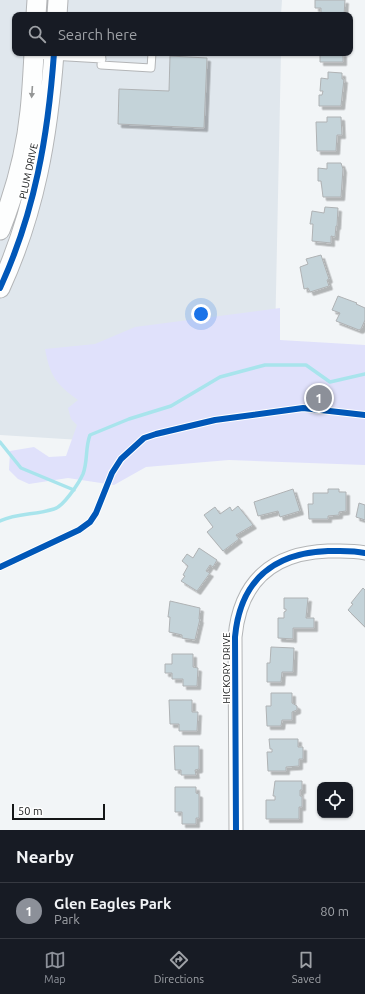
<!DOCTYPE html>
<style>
body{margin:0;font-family:Ubuntu,sans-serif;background:#20242c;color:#f1f3f6}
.controls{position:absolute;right:12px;bottom:12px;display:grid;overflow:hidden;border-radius:8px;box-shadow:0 1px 3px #0004}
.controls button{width:36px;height:36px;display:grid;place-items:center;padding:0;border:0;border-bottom:1px solid #363941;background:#171b24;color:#f1f3f6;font:20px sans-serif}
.scale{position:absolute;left:12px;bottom:10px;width:93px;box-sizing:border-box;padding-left:4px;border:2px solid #141617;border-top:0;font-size:11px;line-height:14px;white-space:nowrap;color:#141617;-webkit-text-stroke:3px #fff;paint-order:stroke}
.you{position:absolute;left:201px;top:314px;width:14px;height:14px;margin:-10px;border:3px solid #fff;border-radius:50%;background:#1a73e8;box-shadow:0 0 0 6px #1a73e833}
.badge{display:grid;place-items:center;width:26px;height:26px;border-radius:50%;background:#8c9099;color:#fff;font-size:13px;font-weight:700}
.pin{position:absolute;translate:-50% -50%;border:2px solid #fff;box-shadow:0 1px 4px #0006}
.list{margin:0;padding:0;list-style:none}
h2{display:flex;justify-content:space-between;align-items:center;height:52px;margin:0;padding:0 16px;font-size:17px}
h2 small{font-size:13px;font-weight:400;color:#9ea1a6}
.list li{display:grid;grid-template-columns:26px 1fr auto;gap:12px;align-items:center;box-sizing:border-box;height:56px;padding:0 16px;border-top:1px solid #363941}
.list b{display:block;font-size:15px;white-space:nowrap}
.list p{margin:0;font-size:13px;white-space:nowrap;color:#9ea1a6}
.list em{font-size:13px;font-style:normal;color:#9ea1a6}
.icon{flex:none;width:22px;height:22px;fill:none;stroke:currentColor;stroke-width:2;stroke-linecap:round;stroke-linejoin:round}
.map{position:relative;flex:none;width:365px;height:830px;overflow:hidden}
.search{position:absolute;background:#171b24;box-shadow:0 1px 3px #0004;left:12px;right:12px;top:12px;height:44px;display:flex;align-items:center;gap:10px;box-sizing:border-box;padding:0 14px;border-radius:8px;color:#9ea1a6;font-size:15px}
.sheet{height:108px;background:#171b24}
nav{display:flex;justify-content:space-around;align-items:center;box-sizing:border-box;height:56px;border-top:1px solid #363941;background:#171b24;font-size:11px;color:#9ea1a6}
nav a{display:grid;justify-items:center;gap:2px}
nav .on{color:#8c9099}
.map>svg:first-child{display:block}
</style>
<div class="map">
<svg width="365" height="830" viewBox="0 0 365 830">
<defs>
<filter id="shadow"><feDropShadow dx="3.5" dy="3.5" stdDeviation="0" flood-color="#0004"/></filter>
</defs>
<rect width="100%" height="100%" fill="#f2f5f7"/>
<path fill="#e0e7ed" d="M0 0H282L281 15H15V53H281L275 340 129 443 0 435Z"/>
<path fill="#e0e1fb" d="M280 308V340L365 345V465L229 460 146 467 114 485 68 478 29 484 18 479 9 470 10 451 34 447 49 457 66 456 77 425 71 419 68 408 78 400C56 384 50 376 45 349L95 344 135 327Z"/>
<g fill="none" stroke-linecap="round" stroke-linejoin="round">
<path stroke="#a8e4ec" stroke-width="3.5" d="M0 442 21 468 74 490
M0 521C17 513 36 515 54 509 63 507 79 483 83 474 88 461 85 448 90 435L129 419 171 406 220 377 265 365H306L330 382 365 374"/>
</g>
<path fill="#c4d3d9" stroke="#afb2b4" filter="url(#shadow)" d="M315 0H345L344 15H321V8H315Z
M320 53H343V62H320Z
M170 56 207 58 204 128 118 124 119 89 169 91Z
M328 72 342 73V79H344L341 106H319V95H322L323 91H320L321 78 328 79Z
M327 117H341L342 135H337L336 151H317L316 122H327Z
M327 163H341L343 169 341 197H323L321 181H318V168L327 169Z
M325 207 338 208 337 226H336L335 237 331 236V243L312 241 313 224H310L312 211 324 213Z
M321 255 329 279 327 280 329 286 310 292 308 288 304 289 300 267 308 264 306 259Z
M338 296 357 303 356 304 365 308V320L361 329 359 330 336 321 340 313 332 310Z
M293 489 300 511 280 517 278 511 258 516 254 502Z
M328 489H339V492H346V511L339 512V515L328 516V519H309L308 504H313V493H328Z
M359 503 365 505V520L356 517Z
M238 506 253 525 236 535 239 539 223 551 207 532 213 527 204 515 215 507 220 514 230 507 232 511Z
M199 548 217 560 213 567 210 565 206 571 210 573 197 591 181 581 185 576 183 575 188 566 182 561 187 554 193 558Z
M363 588 365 590V627L348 610 353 604 351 603Z
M284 598H308L306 618H314V628H293V639L278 638V618H284V612L286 611V609H284Z
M170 601 200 608 199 619H200L195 640 182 638V635L169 632 170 617H168Z
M271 647 294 648 293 672H282L281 682H267V663H270Z
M172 654H193V667L198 668 197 686H183V679H172V673H165V664H172Z
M271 693H292V703L297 706V710L292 712V720H282L281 726H267L266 706H271Z
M169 700H192V712H198L197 731H179V724H170Z
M269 739H298V747H303V759H299V766L286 767V771H268L267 752H272V749H270Z
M174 746H199V769L195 770 196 775H181V770H175Z
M275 781H302V790H300V796H302V807H299V819H266V800H275V796H273Z
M175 787H196V793L199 794V818H196V824H182V812H175Z"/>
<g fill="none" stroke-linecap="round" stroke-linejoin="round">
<defs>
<path id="lane" d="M102 53 101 65 151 68 152 53
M34 55 102 59"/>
<path id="street" d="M236 830 235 637C240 581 273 553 328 551 340 551 353 550 365 553"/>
<path id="secondary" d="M36 15 37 0
M57 15 58 0
M0 230C15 192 26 151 30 111 32 92 33 72 34 53
M0 288C35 212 48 136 54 53"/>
</defs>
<use href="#lane" stroke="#b3b5b7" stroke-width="9"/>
<use href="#street" stroke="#b3b5b7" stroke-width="15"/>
<use href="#secondary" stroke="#b3b5b7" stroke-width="21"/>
<use href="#lane" stroke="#fdfefe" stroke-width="7"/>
<use href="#street" stroke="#fdfefe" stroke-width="13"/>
<use href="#secondary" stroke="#fdfefe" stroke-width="19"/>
<defs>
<path id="cycleway" d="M0 288C35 212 48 136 54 53
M0 567 79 530 90 522 96 513 112 473 121 459 144 438 156 434 215 420 303 408 365 415
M236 830 235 637C240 581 273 553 328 551 340 551 353 550 365 553"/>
</defs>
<use href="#cycleway" stroke="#fff" stroke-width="8"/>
<use href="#cycleway" stroke="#0057b8" stroke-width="6"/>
</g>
<defs><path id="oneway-solid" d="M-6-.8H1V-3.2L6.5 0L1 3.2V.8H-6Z"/></defs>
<use fill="#949696" href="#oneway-solid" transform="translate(32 92) rotate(94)"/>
<g text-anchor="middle" stroke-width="3" stroke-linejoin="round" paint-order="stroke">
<g font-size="10" fill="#141617" stroke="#fff">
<text transform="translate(28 171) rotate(-78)" y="4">PLUM DRIVE</text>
<text transform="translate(226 668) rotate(-90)" y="4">HICKORY DRIVE</text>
</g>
</g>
</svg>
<div class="controls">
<button><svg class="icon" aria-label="locate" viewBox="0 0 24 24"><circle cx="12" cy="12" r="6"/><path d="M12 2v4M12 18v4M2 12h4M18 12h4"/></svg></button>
</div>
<div class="scale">50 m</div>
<div class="you"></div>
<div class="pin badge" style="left:319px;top:398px">1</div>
<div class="search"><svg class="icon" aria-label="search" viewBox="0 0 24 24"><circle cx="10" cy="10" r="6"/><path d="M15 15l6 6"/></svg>Search here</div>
</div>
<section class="sheet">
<h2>Nearby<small></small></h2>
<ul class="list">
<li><span class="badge">1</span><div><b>Glen Eagles Park</b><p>Park</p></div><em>80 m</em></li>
</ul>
</section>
<nav>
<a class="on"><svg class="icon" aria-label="map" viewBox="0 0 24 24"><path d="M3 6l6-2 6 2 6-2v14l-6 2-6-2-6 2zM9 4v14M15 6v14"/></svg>Map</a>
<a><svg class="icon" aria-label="directions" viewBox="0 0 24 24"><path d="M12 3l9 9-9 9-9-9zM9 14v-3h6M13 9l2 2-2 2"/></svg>Directions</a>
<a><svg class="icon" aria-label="saved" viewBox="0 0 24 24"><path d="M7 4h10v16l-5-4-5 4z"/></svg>Saved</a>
</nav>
